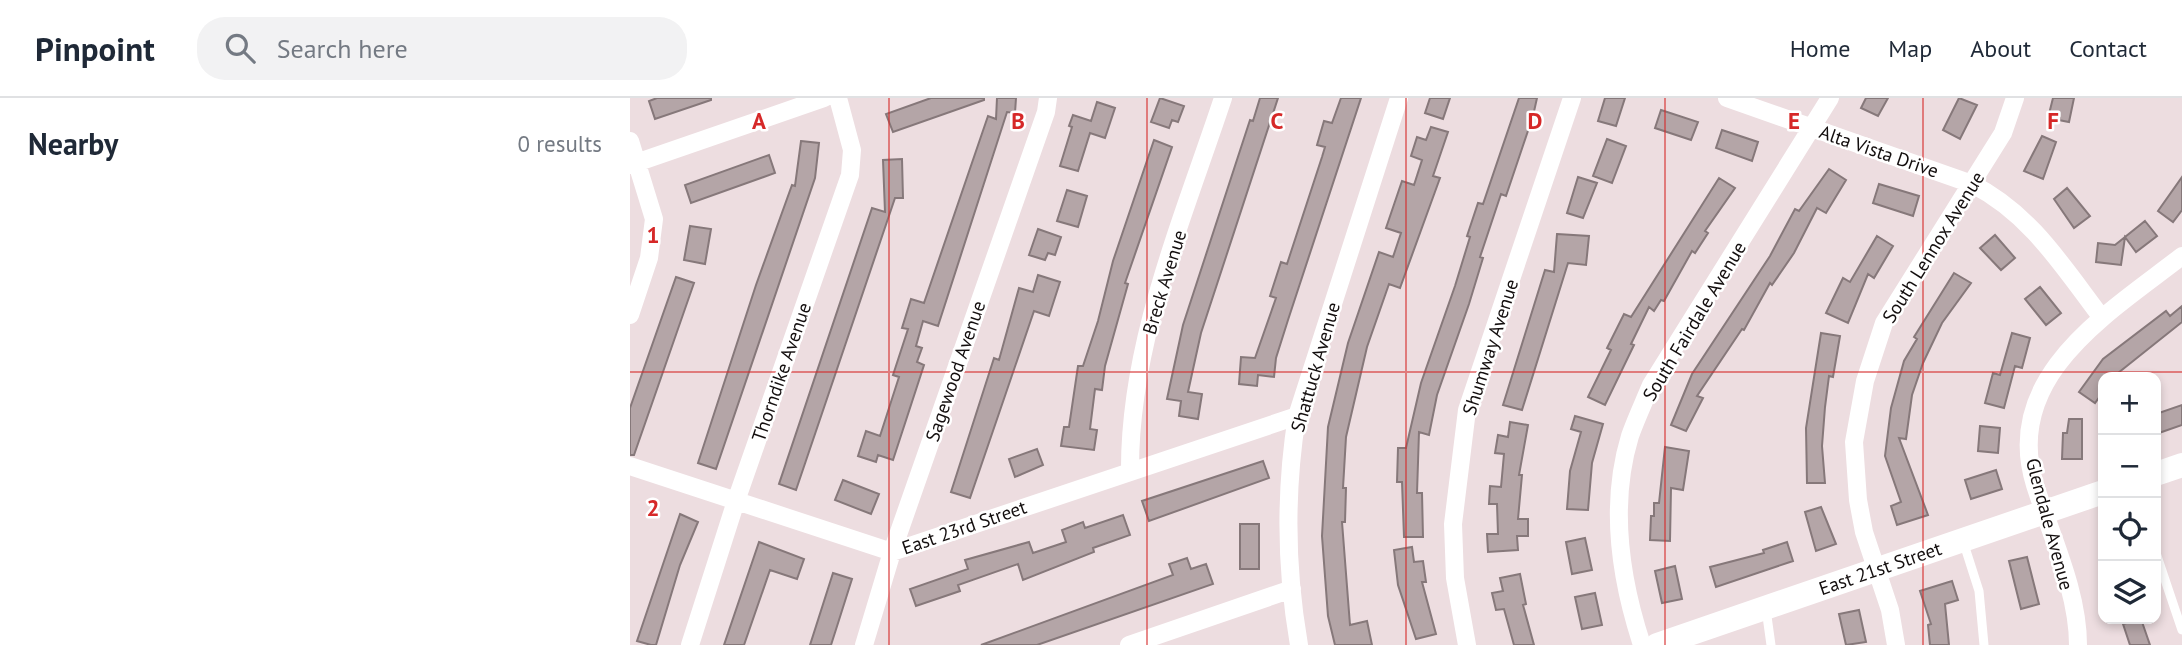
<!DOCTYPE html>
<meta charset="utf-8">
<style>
body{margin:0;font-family:"PT Sans",sans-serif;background:#f2f2f3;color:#1f2937}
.controls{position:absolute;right:21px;bottom:21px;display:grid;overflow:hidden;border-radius:14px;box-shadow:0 4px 10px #0003}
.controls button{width:63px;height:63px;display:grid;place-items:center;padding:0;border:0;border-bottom:2px solid #e0e1e3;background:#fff;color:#1f2937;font:35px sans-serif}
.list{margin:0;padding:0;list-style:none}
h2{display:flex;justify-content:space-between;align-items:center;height:91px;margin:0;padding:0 28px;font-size:30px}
h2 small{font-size:23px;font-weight:400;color:#747a83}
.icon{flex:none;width:38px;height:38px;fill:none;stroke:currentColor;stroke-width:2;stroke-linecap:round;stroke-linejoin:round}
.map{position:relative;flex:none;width:1552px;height:547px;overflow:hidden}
header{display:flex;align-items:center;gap:42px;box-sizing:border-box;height:98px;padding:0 35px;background:#fff;border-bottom:2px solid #e0e1e3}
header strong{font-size:33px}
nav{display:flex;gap:38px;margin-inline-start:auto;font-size:24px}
.search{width:490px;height:63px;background:#f2f2f3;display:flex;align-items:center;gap:18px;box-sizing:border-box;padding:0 24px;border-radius:28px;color:#747a83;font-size:26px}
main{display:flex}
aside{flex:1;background:#fff}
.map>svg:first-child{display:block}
</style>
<header>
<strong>Pinpoint</strong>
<div class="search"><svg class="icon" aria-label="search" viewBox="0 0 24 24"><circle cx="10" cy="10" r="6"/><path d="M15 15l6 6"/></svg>Search here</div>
<nav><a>Home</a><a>Map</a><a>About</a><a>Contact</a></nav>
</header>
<main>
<aside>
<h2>Nearby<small>0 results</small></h2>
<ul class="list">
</ul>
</aside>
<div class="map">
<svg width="1552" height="547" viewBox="0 0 1552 547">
<rect width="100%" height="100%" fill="#eddde0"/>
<path fill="#b4a5a7" stroke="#86787a" stroke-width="2" d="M27 0H81V2L25 21 19 3Z
M301 0H354V2L263 34 256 16Z
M367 0H386L385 15 377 14 308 228 293 223 286 248 292 250 287 264 294 267 263 362 248 357 246 364 228 358 236 333 250 338 269 279 263 277 278 231 272 230 281 201 294 205 358 18 366 21Z
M530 0 554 8 548 24 542 22 539 30 521 24Z
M630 0H648L571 235 558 294 572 296 568 321 549 318 551 303 537 301 553 227 620 22 623 23Z
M711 0H731L658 222 646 260 644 279 628 277 627 288 609 286 611 259 625 260 646 200 640 198 651 164 657 166 692 59 695 49 687 47 694 23 702 25Z
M800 0H820L813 21 795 15Z
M889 0H907L903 18 876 98 871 96 850 159 853 160 839 206 807 297 799 337 789 334 787 395H792L793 439H774L772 384H767L768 350H776L791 285 825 188 840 139 837 138 848 105 853 106Z
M975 0H995L986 28 968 23Z
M1236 0H1258L1248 18 1231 10Z
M1329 0 1347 7 1330 41 1313 32Z
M1423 0H1444L1439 24 1418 20Z
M467 4 485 10 475 40 460 35 448 73 430 68 442 29 439 28 443 17 461 23Z
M1031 12 1068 24 1061 42 1025 30Z
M801 29 818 34 803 78 810 80 770 190 759 186 737 249 716 339 713 390H716L715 424H712L720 527 737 523 742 547H705L698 518 692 438 698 329 718 245 749 154 763 159 771 135 756 130 772 83 784 87 792 62 781 58 787 39 796 42Z
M1092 32 1128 44 1122 63 1086 50Z
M1412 38 1426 44 1413 81 1394 73Z
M977 41 996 48 982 85 963 78Z
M524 42 542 49 495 185 498 186 475 268 472 292 465 291 460 331 467 332 464 352 431 348 434 329H439L448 268H453L468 223 483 163Z
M171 43 189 45 185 80 86 371 68 365 126 187 162 87 165 88Z
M139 57 145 75 61 105 55 87Z
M272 61 273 100H265L166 392 149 386 242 110 255 114 253 62Z
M1199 71 1216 82 1196 115 1187 110 1164 155 1142 187 1140 185 1114 232 1112 231 1067 298 1073 300 1056 333 1041 327 1062 276 1140 158 1165 111 1169 113Z
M948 79 967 85 953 120 937 115Z
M1552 79V112L1543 124 1528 113Z
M1089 80 1105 90 1075 133 1078 135 1065 155 1062 153 1034 203 1031 202 1024 213 1019 209 1001 246 1004 247 975 307 958 299 981 252 977 250 994 216 1001 219Z
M1249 86 1289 98 1283 118 1243 105Z
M1437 90 1460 118 1444 130 1424 101Z
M437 92 457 98 448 129 427 123Z
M1515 123 1527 138 1506 154 1495 139 1491 167 1466 164 1468 145 1485 147Z
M60 128 81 131 75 166 54 162Z
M408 131 431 139 425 157 418 155 415 162 399 157Z
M927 136 959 138 956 167 938 165 892 312 873 307 915 172 924 174Z
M1365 137 1385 160 1371 172 1350 150Z
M1247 138 1263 148 1244 180 1238 176 1218 225 1196 215 1213 180 1220 184Z
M1324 175 1341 185 1312 225 1293 265 1282 297 1276 341 1269 340 1298 417 1267 427 1261 408 1271 404 1255 358 1261 310 1274 263 1287 241 1284 239Z
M408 177 430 184 419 218 404 213 340 400 321 394 364 260 369 262 389 190 403 194Z
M46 179 64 185 4 357H0V310Z
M1410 189 1431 215 1416 227 1395 201Z
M1552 208V224L1483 279H1473V294L1465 305 1449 294 1473 261 1536 213 1540 218Z
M1191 235 1210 238 1203 279 1199 278 1195 309 1192 348 1195 385H1177L1176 330Z
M1382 235 1400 240 1392 270 1385 268 1374 310 1355 305 1363 275 1370 277Z
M1552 307V327L1526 336V316Z
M945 318 973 326 962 365 958 412 937 411 940 373 951 334 941 331Z
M1439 321H1452V361H1432L1433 335H1437Z
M880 324 898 327 889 377H892L888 421H898V438H887L888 452 858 454 857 436H868L867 406H859L860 388 871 389 874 356 865 355 868 337 878 339Z
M1350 328 1370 330 1368 355 1348 353Z
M1035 349 1059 353 1053 392 1041 390 1040 443 1020 442 1021 418H1024V405H1029Z
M407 351 413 367 385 379 379 361Z
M633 363 639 380 519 423 512 403Z
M1366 372 1372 391 1341 401 1335 382Z
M213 382 249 396 241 416 205 402Z
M1191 409 1206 446 1186 453 1175 414Z
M50 416 68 424 50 467 26 547H21L7 543Z
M493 417 500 437 463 450 464 454 393 482 388 466 328 487 330 493 286 508 280 491 338 471 335 462 399 444 403 455 436 444 432 432 453 424 455 430Z
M610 426H629V471H610Z
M955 440 962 472 942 476 936 444Z
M129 444 174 461 167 481 140 472 114 547H94Z
M1157 444 1163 463 1086 489 1080 469 1134 455 1133 452Z
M782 449 784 464 793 463 796 484H792L806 536 786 541 768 487 764 452Z
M1397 459 1409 506 1391 511 1379 463Z
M557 460 561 471 576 466 583 486 407 547H351L543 477 539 466Z
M1045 468 1052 501 1032 505 1025 473Z
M203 475 222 481 209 522 201 547H180Z
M890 476 896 506 893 507 904 547H884L874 511 866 512 862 495 873 493 870 480Z
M1322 483 1328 502 1315 506 1319 547H1300L1298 527 1301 526 1290 493Z
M965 495 972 527 952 531 945 499Z
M1229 512 1236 544 1216 547 1209 516Z
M1511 521 1520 547H1500L1493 526Z"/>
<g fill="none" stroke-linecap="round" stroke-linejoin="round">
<path stroke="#fff" stroke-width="9" d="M1333 443 1349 493 1354 547
M1526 455 1552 532
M1136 511 1141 547"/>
<path stroke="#fff" stroke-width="18" d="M1097 0 1342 86C1401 116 1433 169 1472 220
M0 43 24 121 19 160 0 217
M0 67 194 0
M0 368 262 454 667 318
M500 374C499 245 553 121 593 0
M60 547 106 403 220 77 222 52 208 0
M234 547 262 454 416 14 418 0
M499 547 662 491
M669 547C656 472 655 393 667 318L769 0
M837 547 825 480 823 426 837 312 942 0
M1012 547C990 480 979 407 1000 338 1006 321 1014 304 1021 287L1200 0
M1266 547 1260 512 1234 434 1228 402 1224 344 1235 283 1254 225 1373 35 1385 0
M1448 547C1448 493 1421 438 1405 387 1371 278 1479 215 1552 158"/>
<path stroke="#fff" stroke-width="24" d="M1526 376 1552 367
M1027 547 1473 394"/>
</g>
<path fill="none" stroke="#d62828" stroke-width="2" stroke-opacity="0.55" d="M259 0V547M517 0V547M776 0V547M1035 0V547M1293 0V547M0 274H1552"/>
<g text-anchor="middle" stroke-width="5" stroke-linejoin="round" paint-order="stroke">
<g font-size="19" fill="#130e0e" stroke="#fff">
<text transform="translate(1249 53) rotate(19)" y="7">Alta Vista Drive</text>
<text transform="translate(1303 149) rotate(-58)" y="7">South Lennox Avenue</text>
<text transform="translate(534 184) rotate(-73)" y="7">Breck Avenue</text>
<text transform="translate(1064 223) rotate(-59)" y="7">South Fairdale Avenue</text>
<text transform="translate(860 249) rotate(-72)" y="7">Shumway Avenue</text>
<text transform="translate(685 269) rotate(-74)" y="7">Shattuck Avenue</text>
<text transform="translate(325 273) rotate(-71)" y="7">Sagewood Avenue</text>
<text transform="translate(151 274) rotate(-71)" y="7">Thorndike Avenue</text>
<text transform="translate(1420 426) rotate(75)" y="7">Glendale Avenue</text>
<text transform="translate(334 429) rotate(-19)" y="7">East 23rd Street</text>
<text transform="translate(1250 470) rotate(-19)" y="7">East 21st Street</text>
</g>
</g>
<g font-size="23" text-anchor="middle" font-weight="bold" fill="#d62828" stroke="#fff" stroke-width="5" stroke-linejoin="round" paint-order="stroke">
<text x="129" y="31">A</text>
<text x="388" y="31">B</text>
<text x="647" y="31">C</text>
<text x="905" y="31">D</text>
<text x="1164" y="31">E</text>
<text x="1423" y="31">F</text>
<text x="23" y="145">1</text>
<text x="23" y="418">2</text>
</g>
</svg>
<div class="controls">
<button>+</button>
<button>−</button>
<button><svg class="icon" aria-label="locate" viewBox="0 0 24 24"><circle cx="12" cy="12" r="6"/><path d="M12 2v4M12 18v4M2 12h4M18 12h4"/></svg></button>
<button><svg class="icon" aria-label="layers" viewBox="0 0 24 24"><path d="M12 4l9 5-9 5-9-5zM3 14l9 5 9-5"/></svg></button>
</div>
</div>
</main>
